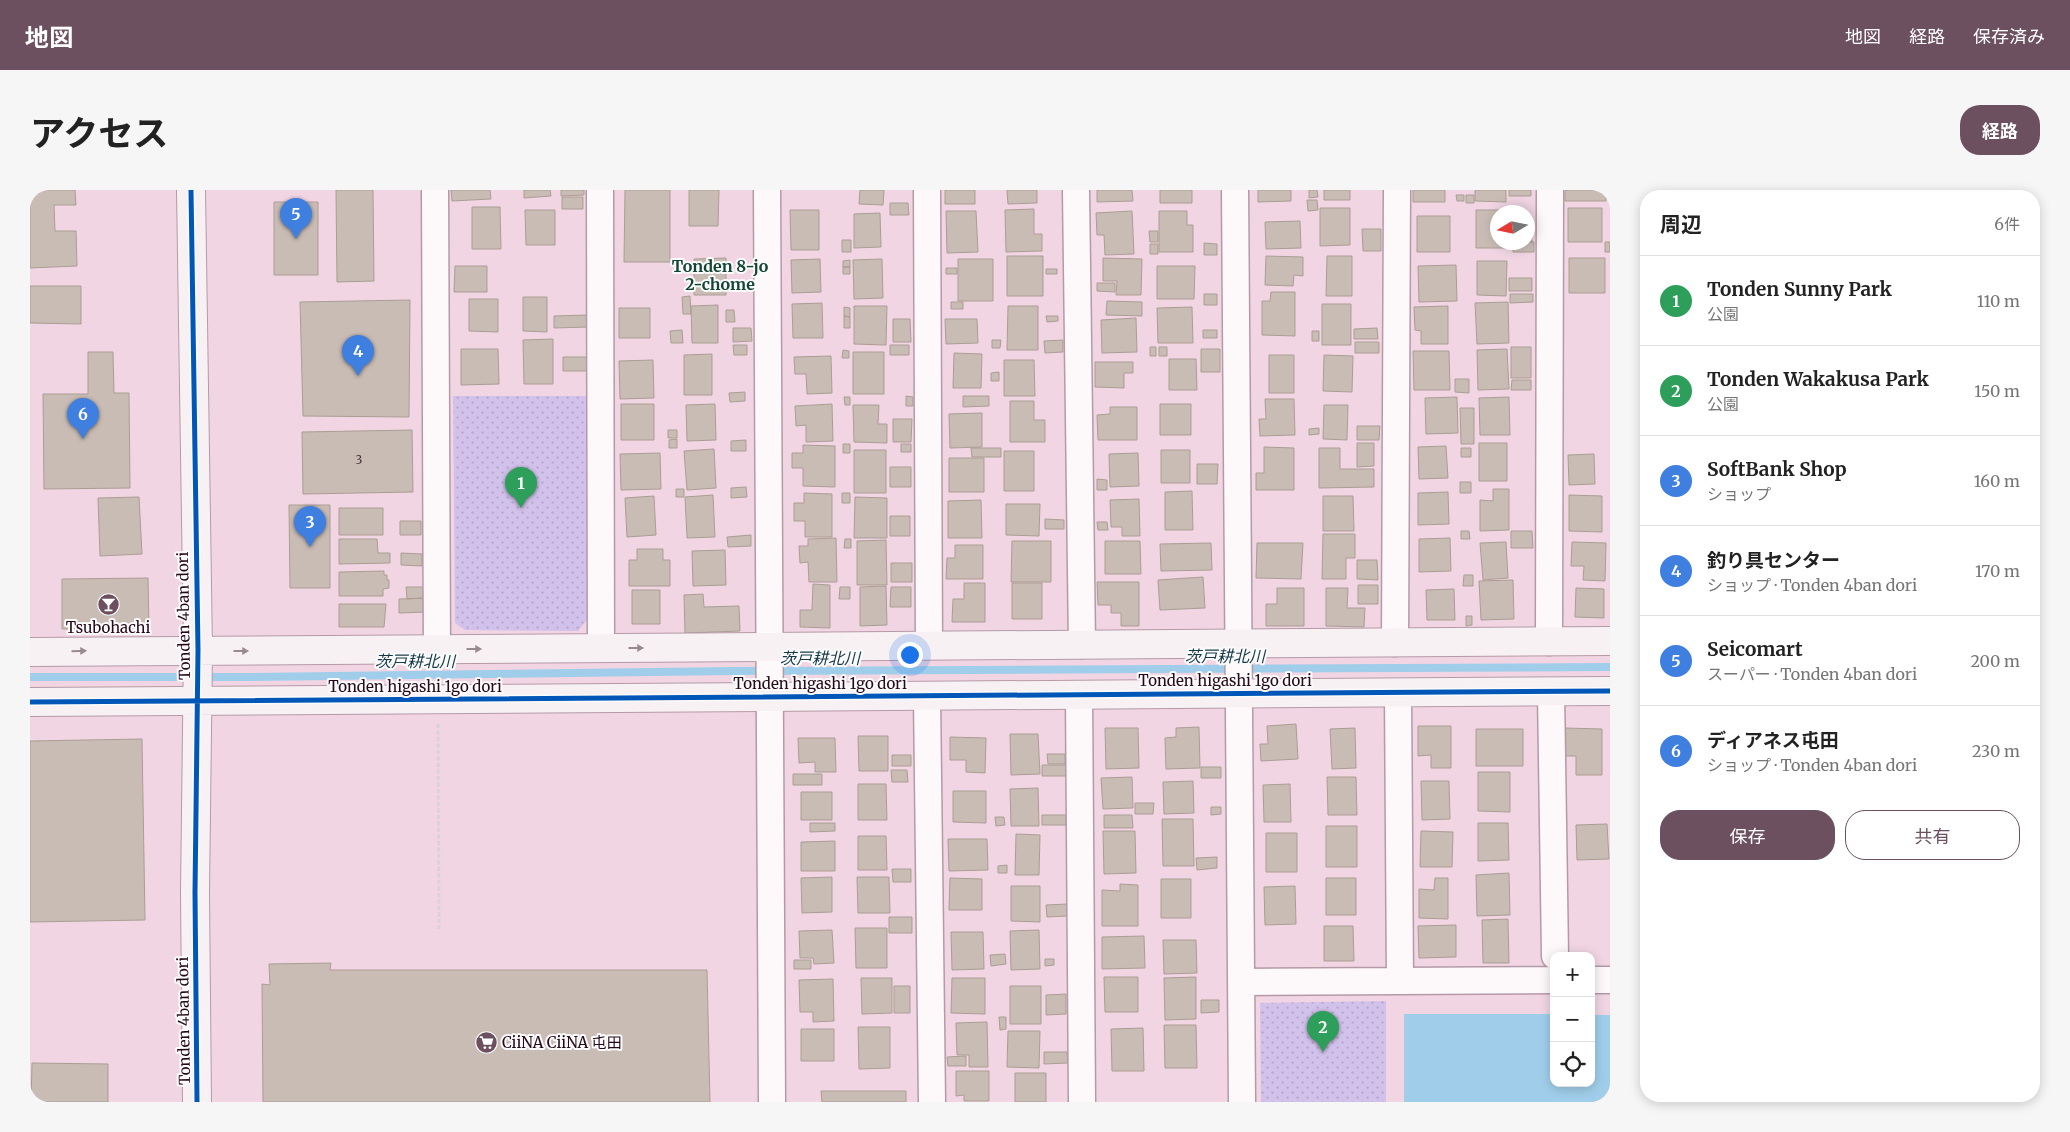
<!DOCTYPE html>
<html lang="ja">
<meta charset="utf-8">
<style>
body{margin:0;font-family:Merriweather,"Noto Sans JP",serif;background:#f6f6f6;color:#222}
.controls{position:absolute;right:15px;bottom:15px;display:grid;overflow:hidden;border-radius:10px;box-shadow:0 2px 12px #0003}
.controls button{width:45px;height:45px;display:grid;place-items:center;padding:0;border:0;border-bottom:1px solid #e0e0e0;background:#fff;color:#222;font:25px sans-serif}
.compass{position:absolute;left:1460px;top:15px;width:45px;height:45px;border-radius:50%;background:#fff;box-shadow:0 2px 12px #0003;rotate:260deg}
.you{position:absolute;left:879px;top:464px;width:18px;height:18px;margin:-12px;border:4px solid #fff;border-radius:50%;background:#1a73e8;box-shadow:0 0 0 8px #1a73e833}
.badge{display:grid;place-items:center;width:32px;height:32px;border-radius:50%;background:#6c5060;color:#fff;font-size:16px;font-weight:700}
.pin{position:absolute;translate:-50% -41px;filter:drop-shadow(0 1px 2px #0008)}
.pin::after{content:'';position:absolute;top:26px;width:18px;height:15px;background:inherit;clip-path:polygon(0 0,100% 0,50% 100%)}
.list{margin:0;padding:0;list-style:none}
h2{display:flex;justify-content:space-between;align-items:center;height:65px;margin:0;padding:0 20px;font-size:21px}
h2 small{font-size:16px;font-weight:400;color:#767676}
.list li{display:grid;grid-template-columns:32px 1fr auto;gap:15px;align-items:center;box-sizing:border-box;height:90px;padding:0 20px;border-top:1px solid #e0e0e0}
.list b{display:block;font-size:19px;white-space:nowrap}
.list p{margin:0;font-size:16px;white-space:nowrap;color:#767676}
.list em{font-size:16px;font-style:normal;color:#767676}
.actions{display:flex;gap:10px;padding:15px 20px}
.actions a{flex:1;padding:11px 0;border:1px solid #6c5060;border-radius:20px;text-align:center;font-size:18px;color:#6c5060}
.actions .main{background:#6c5060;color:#fff}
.icon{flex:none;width:28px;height:28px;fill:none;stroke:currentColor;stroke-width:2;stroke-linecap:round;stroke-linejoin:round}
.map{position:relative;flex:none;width:1580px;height:912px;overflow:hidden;border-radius:20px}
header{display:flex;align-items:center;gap:30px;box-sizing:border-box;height:70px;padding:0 25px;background:#6c5060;color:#fff}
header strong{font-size:24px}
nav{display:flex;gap:28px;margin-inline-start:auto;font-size:18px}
.intro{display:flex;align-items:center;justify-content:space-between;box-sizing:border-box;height:120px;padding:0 30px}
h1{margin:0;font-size:35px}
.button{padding:12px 22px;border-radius:20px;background:#6c5060;color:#fff;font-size:18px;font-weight:700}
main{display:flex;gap:30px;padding:0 30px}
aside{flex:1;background:#fff;border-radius:20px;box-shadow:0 2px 12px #0003}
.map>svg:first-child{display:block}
</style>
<header>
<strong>地図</strong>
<nav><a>地図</a><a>経路</a><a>保存済み</a></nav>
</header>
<div class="intro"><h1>アクセス</h1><a class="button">経路</a></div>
<main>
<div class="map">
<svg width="1580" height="912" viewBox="0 0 1580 912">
<defs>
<pattern id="park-dots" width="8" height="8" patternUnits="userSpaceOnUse" patternTransform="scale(1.25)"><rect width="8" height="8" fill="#d2c2eb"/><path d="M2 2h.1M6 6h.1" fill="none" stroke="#b4a5c9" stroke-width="1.8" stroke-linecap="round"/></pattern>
</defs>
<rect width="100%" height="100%" fill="#f1d5e3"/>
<path fill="url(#park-dots)" d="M423 206H558L557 430 548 441 435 440 425 433Z
M1356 811V912H1231L1230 813Z"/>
<path fill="#a0ceea" d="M1374 824H1524V893H1561V825H1580V912H1374Z"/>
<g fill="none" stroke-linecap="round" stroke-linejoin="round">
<path stroke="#a0ceea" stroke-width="8" d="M0 487H222L706 481 1580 477"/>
</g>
<path fill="#c9bcb5" stroke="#ab9d94" d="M0 0H45L46 15H24L25 41H46L47 76 0 78Z
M306 0H343L344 91 307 92Z
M421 0H460L461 9 422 11Z
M494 0H520L521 6 494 8Z
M531 0H554V5L531 6Z
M595 0H640V72H594Z
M659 0H689L688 36H659Z
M830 0H854L853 15 829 14Z
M915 0H945V14H915Z
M977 0H1007V13L978 14Z
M1067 0H1102L1103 11 1067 12Z
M1130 0H1162V13H1130Z
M1228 0H1261V11L1228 12Z
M1279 0H1287L1288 7 1279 8Z
M1294 0H1320V10H1294Z
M1383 0H1415V12H1383Z
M1445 0H1476V12L1445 11Z
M1479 0H1501V6H1479Z
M1535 0H1576V11H1535Z
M1426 5H1434V11H1427Z
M1436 5H1444V13H1436Z
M532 7H553V19H532Z
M1277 10H1287L1288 20 1278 21Z
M244 12H288V85H244Z
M860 13H878L879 25H860Z
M442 17H470L471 59H442Z
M1290 18H1320V55L1290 56Z
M1538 18H1572V52H1538Z
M1004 19V44H1012V61L976 62 975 20Z
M495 20H525V55H496Z
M760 20H789V60H761Z
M1446 20H1478V22H1468V52H1478V58H1446Z
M916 21H946L948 62 917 63Z
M1102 21 1104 64 1075 65 1074 45H1067L1066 23Z
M1129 21H1157V35H1163V62H1129Z
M850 23 851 57 824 58V24Z
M1387 26H1420V62H1387Z
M1270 31 1271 58 1236 59 1235 32Z
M1332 39H1351V61H1333Z
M1498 39H1501L1502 52H1498Z
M1119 41H1128V52H1120Z
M812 50H821V62H812Z
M1483 52H1504V62H1483Z
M1575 52H1580V62H1575Z
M1174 53 1187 54V65H1174Z
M1120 54H1128V64H1120Z
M977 66H1013V106H977Z
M1236 66 1273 67V86L1264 85 1263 96 1235 95Z
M1297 66H1322V106H1296Z
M696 68V105H664V69Z
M1073 68 1112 69 1111 105H1086L1087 91H1073Z
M1539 68H1575V103H1539Z
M790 69 791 102 762 103 761 70Z
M852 69 853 108 824 109 823 70Z
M928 69H963V111H928Z
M820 70V77H813V71Z
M1447 71H1477L1476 106 1447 105Z
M1426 75 1427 111 1389 112 1388 76Z
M425 76H457V102H424Z
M1127 76H1165L1164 109H1127Z
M813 77H820V84H813Z
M916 78H927V84H916Z
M1016 79H1027V84H1016Z
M1479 88H1502V101H1479Z
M1067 93H1085V102L1067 101Z
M0 96H51V134L0 133Z
M1241 102H1265V146L1232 145V111H1240Z
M1174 104H1187V115H1174Z
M1480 104H1503V112L1480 113Z
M660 106 661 124H653L652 107Z
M493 107H517V142L493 141Z
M439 109H468V142L439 141Z
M380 110 379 227 273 226 270 112Z
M1077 111 1112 112V126L1076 125Z
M921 112H933V119H921Z
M1478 112 1479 153 1447 154 1445 113Z
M792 113 793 148H763L762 114Z
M1292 114H1321V155H1292Z
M688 115V153H662L661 116Z
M824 116H857L856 155 824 154Z
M978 116H1008V160H977Z
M1418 116V154H1391V141L1385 140 1384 117Z
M814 117 820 118V127L814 126Z
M1162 117 1163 153H1128L1127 118Z
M589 118H620V148H589Z
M696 120H704L705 132H696Z
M558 125V137L524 138V126Z
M814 126 820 127V138H814Z
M1016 126H1028V131L1017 132Z
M1106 128 1107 162 1072 163 1071 130Z
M863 129H880L881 152H863Z
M915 129H947L948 153 916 154Z
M703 138H721L722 151 703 152Z
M1347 138 1348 149H1324V139Z
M652 140 653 153H641L640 141Z
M1173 140H1187V148H1173Z
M1282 141H1289V151H1282Z
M523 149V194H494L493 150Z
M962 150H971L970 158H962Z
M1033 150V162L1015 163 1014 151Z
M1325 152H1349V163H1325Z
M703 155H717V165H704Z
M860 155H879V165H860Z
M1120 157H1126V166H1120Z
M1129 157H1137V166H1129Z
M1481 157H1501V188H1481Z
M431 159H468L469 194 431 195Z
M1171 159H1190V182H1171Z
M1477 159 1479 199 1448 200 1447 160Z
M813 160 819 161V168H812Z
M1383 161H1419L1420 200H1384Z
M58 162H83L84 203H99L100 298 14 299 13 204H58Z
M823 162H854V204H823Z
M924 163 952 164 951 198H923Z
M682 164V205H654V165Z
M1239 165H1264V203H1239Z
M1294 165 1323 166 1322 202 1293 201Z
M801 166 802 203 777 204 776 184H765L764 167Z
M533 167H557V181H533Z
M1139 169H1166L1167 200H1139Z
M623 170 624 208 590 209 589 171Z
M974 170H1004L1005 206H974Z
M1065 172H1103V183H1094V198L1065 197Z
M969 182V191H961V183Z
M1425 189H1439V203L1425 202Z
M1482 190H1501V200H1481Z
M715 202V211L700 212 699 203Z
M876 206 883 207V216H876Z
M933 206H959V216L933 217Z
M814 207H820V215H815Z
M1427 207 1428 243 1396 244 1395 208Z
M1479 207 1480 245H1450L1449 208Z
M1235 209H1264L1265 245 1230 246 1229 229H1236Z
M980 211H1004V230H1015V252H980Z
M591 214H624V250H591Z
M685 214 686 250 657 251 656 215Z
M802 214 803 251 776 252V235L766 236 765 216Z
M1130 214H1161V245H1130Z
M823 215H849L848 234H857V253L824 252Z
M1294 215H1318L1317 250 1293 249Z
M1080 217H1107V250H1068L1067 225 1080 224Z
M1430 218H1444V254H1431Z
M952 223V257L920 258 919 224Z
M863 229H882L881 252H863Z
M1327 236H1350L1349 250H1327Z
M1289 238V244L1279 245V239Z
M382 240 383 302 273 304 272 242Z
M638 240H647V248H638Z
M647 249V258H639V250Z
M716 250V261H701V251Z
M1327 253H1344V276L1327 277Z
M1449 253H1477V291H1449Z
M813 254H820V263H813Z
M871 254H881V262H871Z
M773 255 805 256V297L773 296V278H762V263H773Z
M1416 256 1418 288 1389 289 1388 257Z
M1234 257 1264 258V300H1226V283H1234Z
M941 258H971V267H942Z
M1289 258H1310V279H1344V297L1289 298Z
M1431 258H1441V267H1431Z
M684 259 686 298 657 300 654 261Z
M824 260H856V303H824Z
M1131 260H1160V293H1131Z
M974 261H1004V301H974Z
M630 263 631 299 591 300 590 264Z
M1108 263 1109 296 1080 297 1079 264Z
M1564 264 1565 294 1539 295 1538 265Z
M919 268H954V302H919Z
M1167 274H1188L1187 294H1167Z
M860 277H881V297H860Z
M1067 289 1077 290V300H1067Z
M1430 292H1441V303H1430Z
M716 297 717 307 701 308V298Z
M646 299H654V307H646Z
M1463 299H1479V340L1450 341V310L1463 311Z
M1162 301 1163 340H1135V302Z
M1418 302 1419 334 1388 335V303Z
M774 303 802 304V347H775V331H764V313H774Z
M812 303H820V313H812Z
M683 305 685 347 657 348 655 307Z
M1539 305 1572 306V342L1539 341Z
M624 306 626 345 597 347 595 308Z
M1293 306H1323L1324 341H1293Z
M109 307 112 364 70 366 68 308Z
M825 307 857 308V348H824Z
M1109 309 1110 346H1092V337H1081L1080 310Z
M951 310 952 348H918V311Z
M976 314H1010L1009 346 976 345Z
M259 315H300V398H260Z
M309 318H353V345H309Z
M860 326H880V346H860Z
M1015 329 1034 330V339H1015Z
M370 331H391V345H370Z
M1067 332H1077L1078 340H1068Z
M1431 341H1439L1440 349H1431Z
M1481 341H1502L1503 358H1481Z
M1293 344H1325V368H1316V389H1292Z
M721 345V356L698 357 697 347Z
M806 348 807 392H779L778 372 770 373 769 356H778V349Z
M1420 348 1421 381 1389 382V349Z
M309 349H347L348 363H360V373L309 374Z
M815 349H821V358H814Z
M856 350 857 395H827V351Z
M982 351H1021V392H981Z
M1075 351H1110L1111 384H1075Z
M1476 352 1478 388 1453 390 1450 353Z
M1542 352 1576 353 1575 391 1553 390 1554 376H1541Z
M1181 353 1182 380 1131 381 1130 354Z
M1227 353H1273L1271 389 1226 388Z
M925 355H953V389H916L917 368H925Z
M607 359H633V370H640V396H599V370H607Z
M695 360 696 395 663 396 662 361Z
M371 363 392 364V376L371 375Z
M1327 370H1347L1348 390 1327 389Z
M861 373H882V392H861Z
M354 381V385H357V390H359V398L353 399V406H309V382Z
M1434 385H1443V396H1433Z
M1173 387 1175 418 1130 420 1128 390Z
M118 388 119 438 32 439V389Z
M1483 390 1484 429 1451 430 1449 391Z
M1067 392H1109V436H1091V423H1081V415H1068Z
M934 393H955V432H922L923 409H934Z
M982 393H1012V429H982Z
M783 394 800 395V438L770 437V420H782Z
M1328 395H1348V414H1328Z
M856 396 857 435 830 436V397Z
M376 397H395V408L377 409Z
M810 397H820V409H809Z
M861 397H881V417H860Z
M1247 398H1274V436H1236V414H1247Z
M1296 398H1318L1317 418H1335L1334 437 1296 436Z
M1546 398 1574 399V428L1545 427Z
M1424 399 1425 430H1397L1396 400Z
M602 400H630V434H602Z
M673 404 674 417 709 416 710 441 655 443 654 405Z
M395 408 396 422 369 423V409Z
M309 414H356L354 437H309Z
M1436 426H1442V435L1436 436Z
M1266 534 1268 569 1231 571 1230 554H1238L1237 536Z
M1388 536H1421V578H1401V565L1388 566Z
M1169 537 1170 578 1136 579 1135 548 1146 547V538Z
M1075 538H1108L1109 578 1076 579Z
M1325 538 1326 578 1302 579 1300 539Z
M1535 538 1572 539V585H1546V566H1535Z
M1446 539H1493V576H1446Z
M980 544H1008L1010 584 981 585Z
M828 546H858V581H829Z
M920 547 956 548 955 583 936 582V570H920Z
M768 548H805L806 582H785V572L769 573Z
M112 549 115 730 0 732V551Z
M1017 564H1035V574H1018Z
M862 565H881V576H862Z
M1012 575H1037V586H1012Z
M1171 577H1191V588H1171Z
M861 580H877L878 592H862Z
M1448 582H1480V622L1448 621Z
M763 584H792V595H763Z
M1102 587 1103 618 1073 619 1071 588Z
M1297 587H1326L1327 625H1298Z
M1163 591 1164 623 1134 624 1133 592Z
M1391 591H1419L1420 629 1392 630Z
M828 594H856L857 630H828Z
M1260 594 1261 632H1234L1233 595Z
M1008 598 1009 636H981L980 599Z
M923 601H956V633L923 632Z
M771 602H802V630H771Z
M1105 613H1124L1123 624H1105Z
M1181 617H1191V624L1181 625Z
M1012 625H1036V635H1012Z
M1074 625H1102L1103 638H1074Z
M965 627H974L975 635 966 636Z
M1132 629H1163L1164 676H1133Z
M780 633H805V641L780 642Z
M1448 633H1478L1479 670 1448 671Z
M1577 634 1579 669 1547 670 1546 635Z
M1296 636H1327V677H1296Z
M1073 641H1105L1106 683 1074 684Z
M1391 641 1423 642 1422 677H1390Z
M1236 643H1267V682H1236Z
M986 644 1010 645 1009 685H985Z
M828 646H856L857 680H828Z
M918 649H957L958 680 919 681Z
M805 651V681H771V652Z
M1187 667V678L1167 680 1166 668Z
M977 675V683H968V676Z
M862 679H881V692H863Z
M1479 683 1480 725 1447 726 1446 685Z
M802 687V722L772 723 771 688Z
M827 687H859L860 723H828Z
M920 688 952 689V720H919Z
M1296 688H1326V725H1296Z
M1405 688H1418V729L1389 728V699L1404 700Z
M1131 689H1161V728H1131Z
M1090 694 1108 695V736H1072V700L1090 701Z
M981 696H1010V732L981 731Z
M1265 696 1266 734 1235 735 1234 697Z
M1037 714 1038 726 1017 727 1016 715Z
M859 727H882V743H859Z
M1478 729 1479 773H1453L1452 730Z
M1426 735V767L1389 768 1388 736Z
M1294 736H1323L1324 771H1294Z
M825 738H857V778H826Z
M802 740 804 773 784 774 783 768H770L769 741Z
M1009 740 1010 779 981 780 980 741Z
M921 742H953L954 779 922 780Z
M1114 746 1115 778 1072 779V747Z
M1133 750H1166L1167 783 1134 784Z
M975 764 976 774 961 776 960 765Z
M1015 769H1024V775L1015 776Z
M764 770H781V779H764Z
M301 773 300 780H677L680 912H233L232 794 240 795 239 774Z
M1074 787H1108V822H1075Z
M1166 787V829L1135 830 1134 788Z
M831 788H862V823L832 824Z
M922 788H955V824L921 823Z
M803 789 804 831 783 832V822H770L769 790Z
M864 796H880V823H864Z
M980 796H1011V834H980Z
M1036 804V824L1016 825V805Z
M1171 810H1189V822L1171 823Z
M969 827H976V839L970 840Z
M957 832 958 877H939V865H927L926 833Z
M1134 835H1166L1167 878H1135Z
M828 837H860V878L829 879Z
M1113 838 1114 881H1082L1081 839Z
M771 839H804V871H771Z
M978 841H1010L1009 878 977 877Z
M1014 862H1037L1038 873 1014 874Z
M936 866V876H918L917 867Z
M2 873 78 874V912H1Z
M926 881H959V911H934V905L926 906Z
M985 883H1016V912H985Z
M791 901H876V912H792Z"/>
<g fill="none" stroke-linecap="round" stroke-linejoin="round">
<defs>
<path id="street" d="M405 0 407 460
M570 0 571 458
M737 0 742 912
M897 0 899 455
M1046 0 1052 455
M1205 0 1212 912
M1519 452 1520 0
M1365 453 1367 0
M1521 502 1525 766
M1368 503 1370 791
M1049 505 1052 912
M897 506 902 912
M1561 790H1580
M1211 792 1524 790"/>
<path id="secondary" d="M161 0 168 460 165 703 167 912
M0 462 1580 451
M0 512 1580 501"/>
</defs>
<use href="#street" stroke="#b49aa7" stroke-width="29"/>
<use href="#secondary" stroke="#b49aa7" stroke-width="30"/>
<path stroke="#dad2d6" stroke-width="3" stroke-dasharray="4 2.5" stroke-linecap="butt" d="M408 534 409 739"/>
<use href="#street" stroke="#fdf9fb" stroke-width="26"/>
<use href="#secondary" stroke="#f8f1f4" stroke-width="28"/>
<defs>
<path id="cycleway" d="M161 0 168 460 165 703 167 912
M0 512 1580 501"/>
</defs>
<use href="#cycleway" stroke="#fbfbfb" stroke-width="8"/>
<use href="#cycleway" stroke="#0057b8" stroke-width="5"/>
</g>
<defs><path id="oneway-solid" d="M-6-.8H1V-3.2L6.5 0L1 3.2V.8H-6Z" transform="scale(1.25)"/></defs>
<g fill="#998991">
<use href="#oneway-solid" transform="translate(606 458)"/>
<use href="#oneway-solid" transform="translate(444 459)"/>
<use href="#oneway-solid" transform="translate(49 461) rotate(-1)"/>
<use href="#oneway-solid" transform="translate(211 461)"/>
</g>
<defs>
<symbol id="bar-disc" viewBox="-11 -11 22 22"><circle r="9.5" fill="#6c5060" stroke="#fbfbfb"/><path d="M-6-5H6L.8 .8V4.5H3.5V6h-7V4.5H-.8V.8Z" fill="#fff"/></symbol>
<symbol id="supermarket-disc" viewBox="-11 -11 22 22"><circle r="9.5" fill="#6c5060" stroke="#fbfbfb"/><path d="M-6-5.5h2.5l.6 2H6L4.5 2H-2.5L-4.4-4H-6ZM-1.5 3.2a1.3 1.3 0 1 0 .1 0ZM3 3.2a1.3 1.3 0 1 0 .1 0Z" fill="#fff"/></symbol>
</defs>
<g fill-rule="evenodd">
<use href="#bar-disc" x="66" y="402" width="25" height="25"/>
<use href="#supermarket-disc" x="444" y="840" width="25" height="25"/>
</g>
<g text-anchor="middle" stroke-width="4" stroke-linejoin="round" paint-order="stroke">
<g font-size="12" fill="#4e3640">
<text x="329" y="274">3</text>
</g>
<g font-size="15" fill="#250919" stroke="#fbfbfb">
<text transform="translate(154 426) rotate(-91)" y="5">Tonden 4ban dori</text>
<text x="1195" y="496">Tonden higashi 1go dori</text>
<text x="790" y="499">Tonden higashi 1go dori</text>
<text x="385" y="502">Tonden higashi 1go dori</text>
<text transform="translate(154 831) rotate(-91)" y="5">Tonden 4ban dori</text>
</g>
<g font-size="15" fill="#250919" stroke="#fbfbfb">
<text x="78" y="443">Tsubohachi</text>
<text x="472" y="858" text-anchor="start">CiiNA CiiNA 屯田</text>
</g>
<g font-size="16" font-weight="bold" fill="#134535" stroke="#fbfbfb">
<text x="690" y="82">Tonden 8-jo<tspan x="690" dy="18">2-chome</tspan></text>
</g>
<g font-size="16" font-style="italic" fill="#163948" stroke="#fbfbfb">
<text x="1195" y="472">茨戸耕北川</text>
<text x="790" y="474">茨戸耕北川</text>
<text x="385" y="477">茨戸耕北川</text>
</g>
</g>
</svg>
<div class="controls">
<button>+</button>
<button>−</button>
<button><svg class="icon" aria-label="locate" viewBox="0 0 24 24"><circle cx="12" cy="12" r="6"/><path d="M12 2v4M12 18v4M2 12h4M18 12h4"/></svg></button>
</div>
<svg class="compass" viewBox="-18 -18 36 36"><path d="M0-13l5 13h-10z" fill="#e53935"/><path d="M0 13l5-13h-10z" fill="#767676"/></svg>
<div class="you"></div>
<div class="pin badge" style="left:491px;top:318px;background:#2e9e5b">1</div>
<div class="pin badge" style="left:1293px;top:862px;background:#2e9e5b">2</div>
<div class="pin badge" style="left:280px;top:357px;background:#3f7fe0">3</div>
<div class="pin badge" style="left:328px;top:186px;background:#3f7fe0">4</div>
<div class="pin badge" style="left:266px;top:49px;background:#3f7fe0">5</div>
<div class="pin badge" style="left:53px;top:249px;background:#3f7fe0">6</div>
</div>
<aside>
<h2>周辺<small>6件</small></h2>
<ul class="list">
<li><span class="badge" style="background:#2e9e5b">1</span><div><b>Tonden Sunny Park</b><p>公園</p></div><em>110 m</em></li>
<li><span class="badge" style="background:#2e9e5b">2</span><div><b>Tonden Wakakusa Park</b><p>公園</p></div><em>150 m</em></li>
<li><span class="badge" style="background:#3f7fe0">3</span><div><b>SoftBank Shop</b><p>ショップ</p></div><em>160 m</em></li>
<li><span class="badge" style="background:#3f7fe0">4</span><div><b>釣り具センター</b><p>ショップ · Tonden 4ban dori</p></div><em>170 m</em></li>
<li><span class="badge" style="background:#3f7fe0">5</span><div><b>Seicomart</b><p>スーパー · Tonden 4ban dori</p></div><em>200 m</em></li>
<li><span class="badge" style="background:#3f7fe0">6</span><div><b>ディアネス屯田</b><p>ショップ · Tonden 4ban dori</p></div><em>230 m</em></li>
</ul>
<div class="actions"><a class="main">保存</a><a>共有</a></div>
</aside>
</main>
